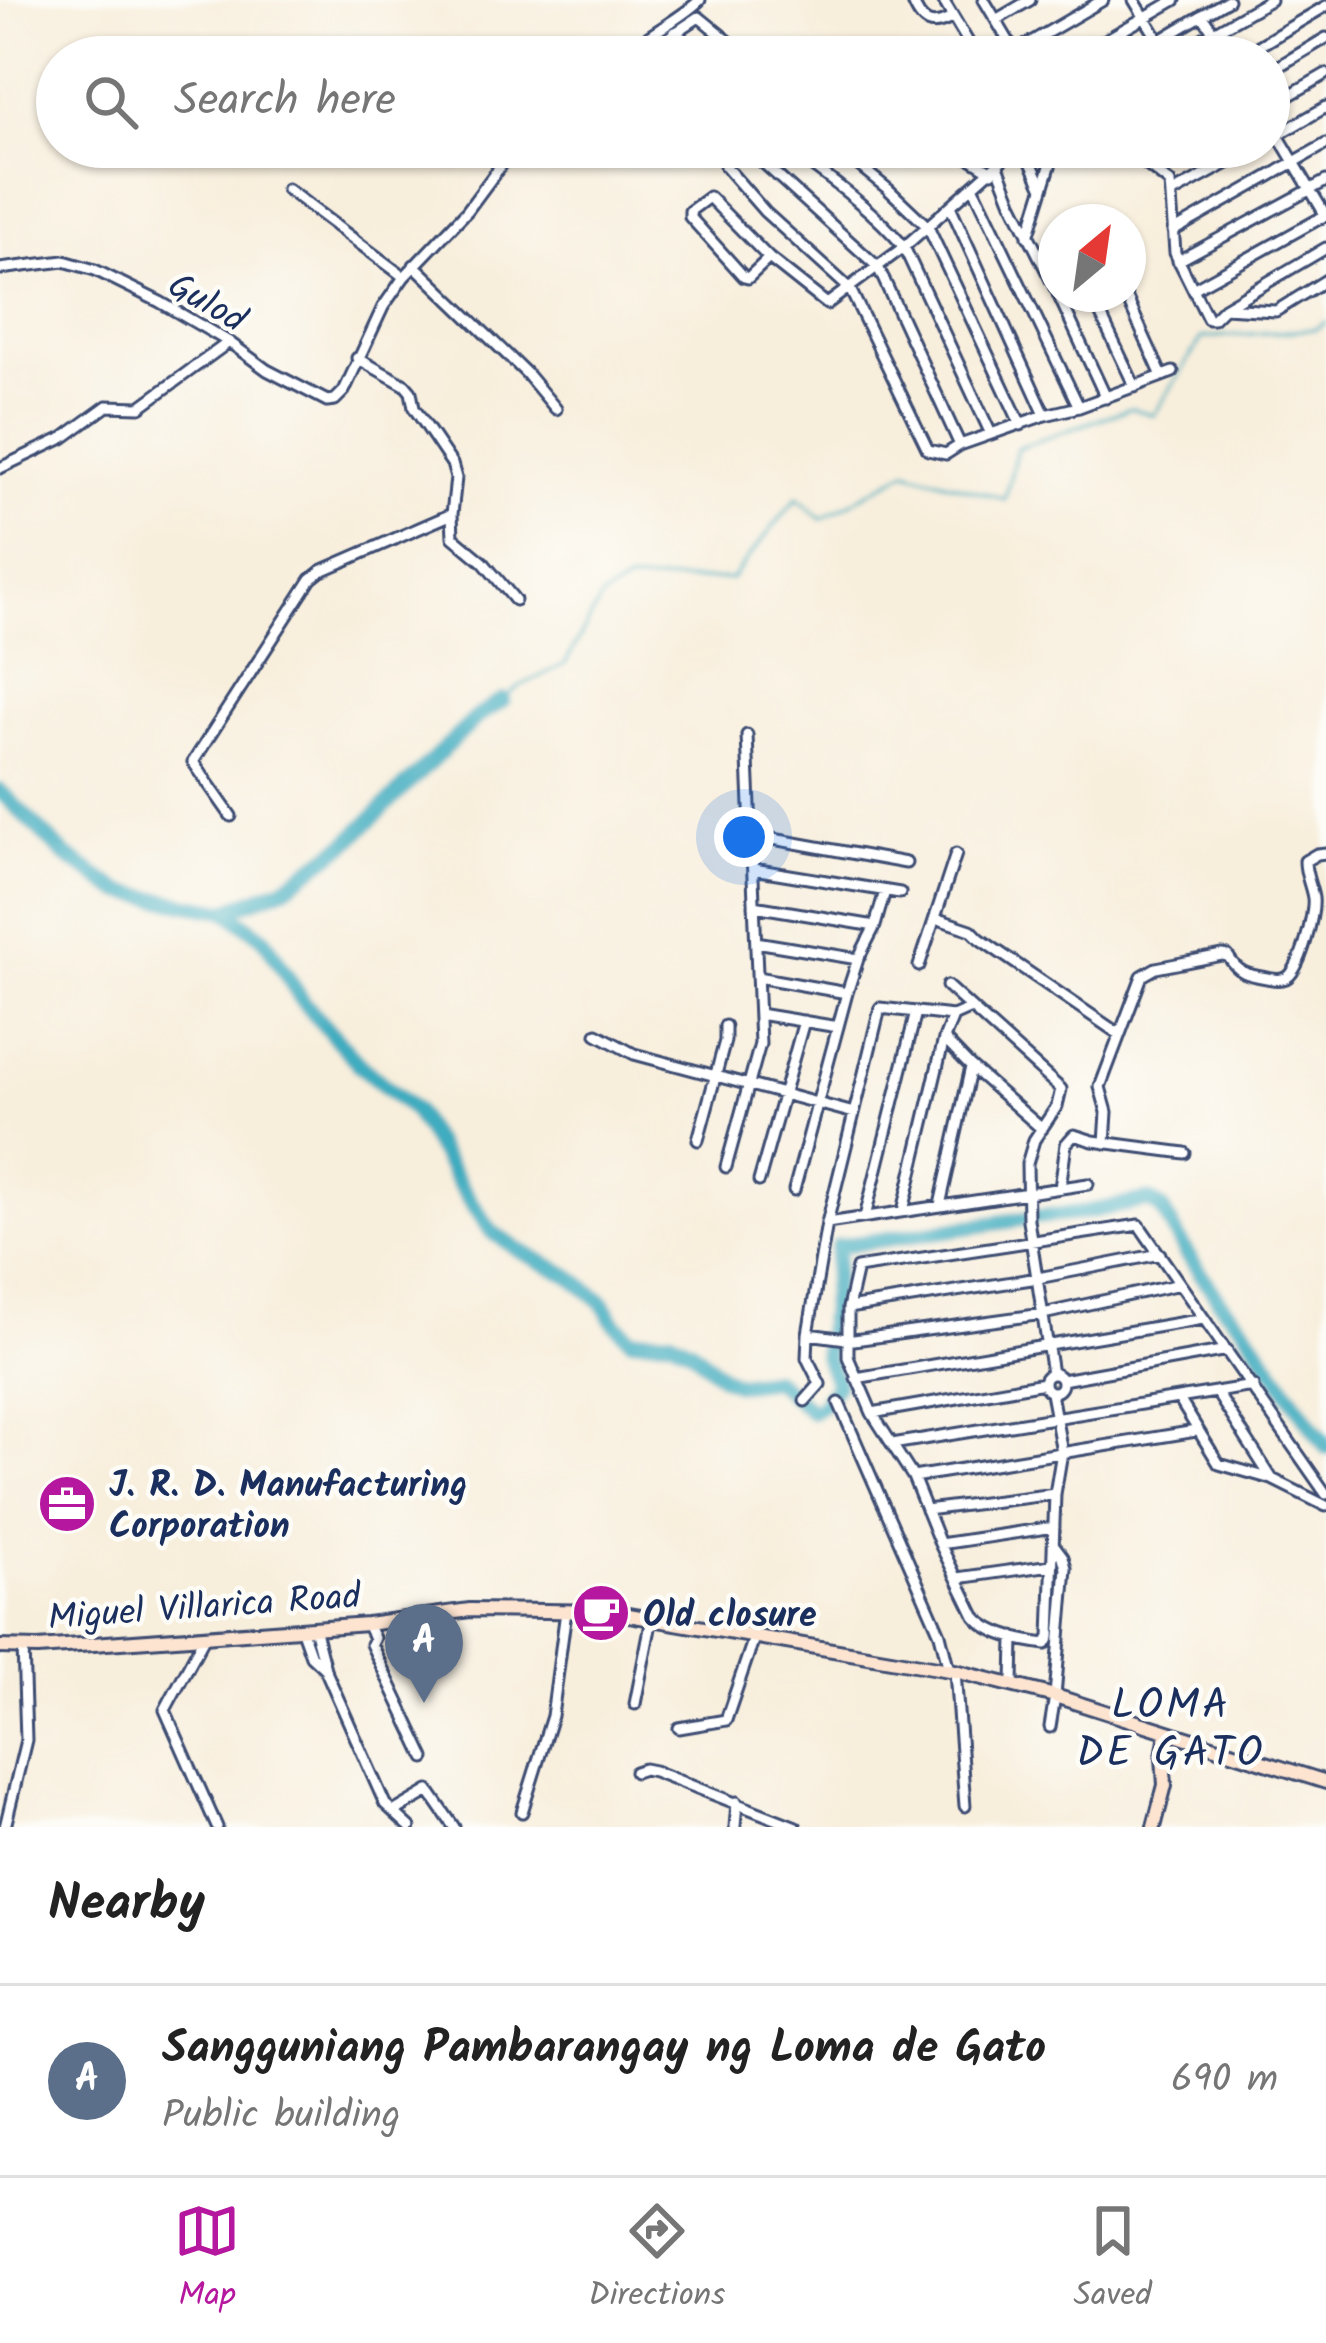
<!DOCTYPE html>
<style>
body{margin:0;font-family:Kalam,sans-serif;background:#f2f2f2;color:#222}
.compass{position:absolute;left:1038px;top:204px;width:108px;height:108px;border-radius:50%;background:#fff;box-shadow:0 3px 9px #0004;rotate:29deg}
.you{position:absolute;left:744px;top:837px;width:42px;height:42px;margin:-30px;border:9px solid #fff;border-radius:50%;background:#1a73e8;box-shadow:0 0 0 18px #1a73e833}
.badge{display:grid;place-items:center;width:78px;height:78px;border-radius:50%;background:#b5179e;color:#fff;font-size:39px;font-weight:700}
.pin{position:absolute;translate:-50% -99px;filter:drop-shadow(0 3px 6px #0008)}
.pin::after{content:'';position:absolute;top:63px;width:42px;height:36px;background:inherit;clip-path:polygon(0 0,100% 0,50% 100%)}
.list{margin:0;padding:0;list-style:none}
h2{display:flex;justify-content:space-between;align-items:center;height:156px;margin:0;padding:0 48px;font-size:51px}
h2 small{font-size:39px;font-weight:400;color:#767676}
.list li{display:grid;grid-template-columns:78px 1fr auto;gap:36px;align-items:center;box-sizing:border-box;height:192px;padding:0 48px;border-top:3px solid #e0e0e0}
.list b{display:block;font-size:45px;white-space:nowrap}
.list p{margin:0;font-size:39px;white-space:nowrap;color:#767676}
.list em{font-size:39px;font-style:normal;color:#767676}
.icon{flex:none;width:66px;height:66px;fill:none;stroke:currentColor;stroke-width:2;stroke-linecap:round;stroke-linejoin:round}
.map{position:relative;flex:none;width:1326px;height:1827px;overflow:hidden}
.search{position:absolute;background:#fff;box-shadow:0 3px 9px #0004;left:36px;right:36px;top:36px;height:132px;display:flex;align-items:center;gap:30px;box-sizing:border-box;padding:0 42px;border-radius:66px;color:#767676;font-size:45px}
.sheet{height:348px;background:#fff}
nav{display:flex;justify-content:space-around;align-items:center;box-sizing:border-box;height:168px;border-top:3px solid #e0e0e0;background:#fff;font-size:33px;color:#767676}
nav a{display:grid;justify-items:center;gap:6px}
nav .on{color:#b5179e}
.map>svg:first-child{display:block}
</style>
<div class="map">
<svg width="1326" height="1827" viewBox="0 0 1326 1827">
<rect width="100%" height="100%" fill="#fdfcf7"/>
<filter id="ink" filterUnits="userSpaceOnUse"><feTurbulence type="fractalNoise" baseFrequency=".00833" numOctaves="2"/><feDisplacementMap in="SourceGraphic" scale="24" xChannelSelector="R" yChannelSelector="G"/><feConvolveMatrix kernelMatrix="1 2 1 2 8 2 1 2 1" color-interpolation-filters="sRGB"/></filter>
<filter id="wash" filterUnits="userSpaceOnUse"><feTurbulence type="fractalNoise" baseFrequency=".004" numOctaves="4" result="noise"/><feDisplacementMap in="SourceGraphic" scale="48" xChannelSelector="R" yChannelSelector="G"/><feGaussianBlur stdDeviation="2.7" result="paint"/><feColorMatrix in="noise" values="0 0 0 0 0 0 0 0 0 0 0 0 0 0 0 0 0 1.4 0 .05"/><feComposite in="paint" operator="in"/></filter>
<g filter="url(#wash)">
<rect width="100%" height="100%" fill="#f8eedc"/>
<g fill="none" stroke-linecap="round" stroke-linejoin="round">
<path stroke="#40acbf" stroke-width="3" d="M503 700 520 686 565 664 602 598 627 582 731 579 797 498 822 519 907 471 1005 499 1017 448 1131 408 1154 415 1202 338 1315 329 1326 322"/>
<path stroke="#40acbf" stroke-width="16" d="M0 791 65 855 120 892 226 911 285 887 347 843 476 718 503 700
M226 911 264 938 303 1002 362 1067 414 1110 463 1190 492 1232 520 1251 570 1276 602 1302 615 1323 631 1339H671L691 1349 721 1376 737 1384 774 1379 811 1411 822 1405 837 1384 825 1356 838 1246 1023 1219
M1035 1217 1081 1213 1149 1200 1162 1209 1187 1254 1225 1308 1244 1327 1326 1447"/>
</g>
</g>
<g filter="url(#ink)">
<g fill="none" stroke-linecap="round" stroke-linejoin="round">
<defs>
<path id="street" d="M912 0C921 24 931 30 953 17
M943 0 977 57
M984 0 1018 57
M1134 0 1159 41
M1202 15 1230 57
M996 20 1030 0
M675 32 704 57
M1014 52 1103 0
M624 57C647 33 677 22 700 0
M663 57 654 47 699 17 748 57
M1076 57 1175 0
M1132 57 1228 0
M1170 57 1270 0
M1240 57 1326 6
M1269 72 1326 38
M1269 107 1326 74
M1269 120 1326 216
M1269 140 1326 107
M787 147C827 177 872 208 904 247L991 434
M836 147 888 189 928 227 1021 425
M952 147 992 172
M1024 147 1043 188
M1124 147 1170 183 1175 253 1208 319H1213L1224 308 1326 248
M998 166 1012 202 1056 290
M1157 173 1201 147
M974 188 1079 407
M287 189 404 277
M1171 194 1257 147
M951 208 1045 415
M1173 231 1326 144
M1028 237 1056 147
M769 258 748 278 744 277 690 217V211L709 197 769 258 827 304 904 247 1017 147
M1178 261 1326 181
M414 265 526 373 556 409
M0 269 64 261 95 270 160 302 229 342 267 370 327 401 335 400 344 391 383 307 404 277 467 211 504 161 521 147
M1193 289 1326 215
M1058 294 1106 398
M1091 294 1135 387
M1125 294 1162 376
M1224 308 1276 311 1326 280
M357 358 405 385 411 392 414 408 452 464 456 478 452 514 453 537 483 562 515 600
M960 445 946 454 928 450 850 289 765 212 725 166 740 149 747 148 878 267 960 445 1045 415 1079 407 1173 372
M0 468 63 438 107 406 140 407 229 342
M231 816 193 762 311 579 321 571 452 514
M751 835 906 863
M753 869 900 893
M754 906 875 926
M935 918 971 930 980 939 1119 1034
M756 942 858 959
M919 966 956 854
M757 977 847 993
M947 986 1061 1089 1057 1106 1034 1140 1027 1164 1028 1220 1052 1374
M759 1014 838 1027
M597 1034 634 1054 854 1113
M944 1039 971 1067 1042 1129
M698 1140 725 1041V1026
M1105 1143 1107 1112 1100 1087 1142 976 1156 968 1222 955 1228 956C1238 973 1247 975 1267 978 1273 979 1279 981 1286 978 1300 972 1315 914 1313 898 1311 885 1305 875 1305 861L1317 854 1326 853
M726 1167 760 1044 747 735
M759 1181 804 1021
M1060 1188 1066 1144 1074 1135 1093 1141 1185 1153
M794 1190 847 993 858 959 875 926 885 891
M940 1205 971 1067
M903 1211 944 1039 953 1016
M865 1217 916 1012
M827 1223 1088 1184
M848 1308 1038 1278 1160 1254
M808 1334 854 1340 1043 1314 1180 1284
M1044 1383a9 9 0 1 1 18 0a9 9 0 1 1-18 0Z
M856 1378 1203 1319
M1062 1380 1227 1350
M1051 1393 1062 1452 1055 1494 1050 1637 1046 1644C1023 1641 990 1635 975 1616L940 1544 913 1477 872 1413 848 1357V1308L857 1268 1139 1225 1326 1494
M1217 1393 1272 1479
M1179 1399 1219 1464 1272 1479 1326 1506
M805 1401 820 1384 807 1358 808 1334 827 1223 880 1008 953 1016 971 1008
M839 1403 940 1634 949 1670
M872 1413 1044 1383
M892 1444 1253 1386
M913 1477 1196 1431
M926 1510 1055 1494
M940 1544 1054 1527
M958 1578 1051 1565
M367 1624 374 1638 371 1644 425 1758
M314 1627 325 1669 385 1804 410 1827
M301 1628 311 1656 325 1669
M205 1636 165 1710 217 1827
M955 1671 965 1806
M1013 1684 1014 1637
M635 1704 652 1618
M1050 1727 1055 1696 1066 1568 1063 1557 1054 1545
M679 1728 726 1720 755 1635
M635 1772 644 1769 654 1771 796 1827
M395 1811 429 1791 454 1827
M522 1812 552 1716 566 1611
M5 1827 26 1740 23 1647
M735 1827 737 1802"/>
<path id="secondary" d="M0 1647 38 1648 367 1624 470 1610 611 1612 955 1671 1055 1696 1326 1782
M1154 1827 1165 1785 1163 1757 1167 1733"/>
</defs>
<use href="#street" stroke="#3c4c71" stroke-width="15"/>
<use href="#secondary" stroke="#3c4c71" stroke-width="18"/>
<use href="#street" stroke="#fff" stroke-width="9"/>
<use href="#secondary" stroke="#fde4d0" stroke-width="12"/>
</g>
</g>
<defs>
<symbol id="office-disc" viewBox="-11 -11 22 22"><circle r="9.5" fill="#b5179e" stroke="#fdfcf7"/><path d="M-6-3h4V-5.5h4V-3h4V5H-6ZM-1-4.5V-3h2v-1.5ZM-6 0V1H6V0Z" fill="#fff"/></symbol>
<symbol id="cafe-disc" viewBox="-11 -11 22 22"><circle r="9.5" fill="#b5179e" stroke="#fdfcf7"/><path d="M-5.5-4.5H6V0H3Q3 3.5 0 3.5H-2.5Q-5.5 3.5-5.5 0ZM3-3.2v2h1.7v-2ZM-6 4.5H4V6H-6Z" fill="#fff"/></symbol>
</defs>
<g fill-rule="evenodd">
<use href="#office-disc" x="34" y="1471" width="66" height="66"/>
<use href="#cafe-disc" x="568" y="1580" width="66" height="66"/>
</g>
<g text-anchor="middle" stroke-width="9" stroke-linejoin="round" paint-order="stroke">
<g font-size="36" fill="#1b2f5e" stroke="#fdfcf7">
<text transform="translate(208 301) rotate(30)" y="13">Gulod</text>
<text transform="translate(204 1605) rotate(-4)" y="13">Miguel Villarica Road</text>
</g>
<g font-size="36" font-weight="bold" fill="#1b2f5e" stroke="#fdfcf7" text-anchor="start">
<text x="109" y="1496">J. R. D. Manufacturing<tspan x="109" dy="41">Corporation</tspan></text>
<text x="643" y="1626">Old closure</text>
</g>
<g font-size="42" letter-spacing="3" fill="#1b2f5e" stroke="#fdfcf7">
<text x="1171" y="1718">LOMA<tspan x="1171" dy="48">DE GATO</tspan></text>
</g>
</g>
</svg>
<svg class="compass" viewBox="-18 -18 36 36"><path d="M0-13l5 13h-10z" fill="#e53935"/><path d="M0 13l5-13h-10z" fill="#767676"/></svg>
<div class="you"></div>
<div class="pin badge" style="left:424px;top:1703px;background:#5c6f8a">A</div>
<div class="search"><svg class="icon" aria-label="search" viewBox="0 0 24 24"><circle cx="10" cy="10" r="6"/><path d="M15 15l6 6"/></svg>Search here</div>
</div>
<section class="sheet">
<h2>Nearby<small></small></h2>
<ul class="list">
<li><span class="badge" style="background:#5c6f8a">A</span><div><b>Sangguniang Pambarangay ng Loma de Gato</b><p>Public building</p></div><em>690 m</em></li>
</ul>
</section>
<nav>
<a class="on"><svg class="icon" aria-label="map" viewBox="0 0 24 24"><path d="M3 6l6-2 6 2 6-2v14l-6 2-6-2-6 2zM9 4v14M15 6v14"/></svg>Map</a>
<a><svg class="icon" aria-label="directions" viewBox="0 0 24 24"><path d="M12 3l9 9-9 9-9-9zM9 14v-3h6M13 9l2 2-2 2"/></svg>Directions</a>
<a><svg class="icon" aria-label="saved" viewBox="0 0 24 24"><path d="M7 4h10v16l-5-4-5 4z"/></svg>Saved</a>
</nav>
